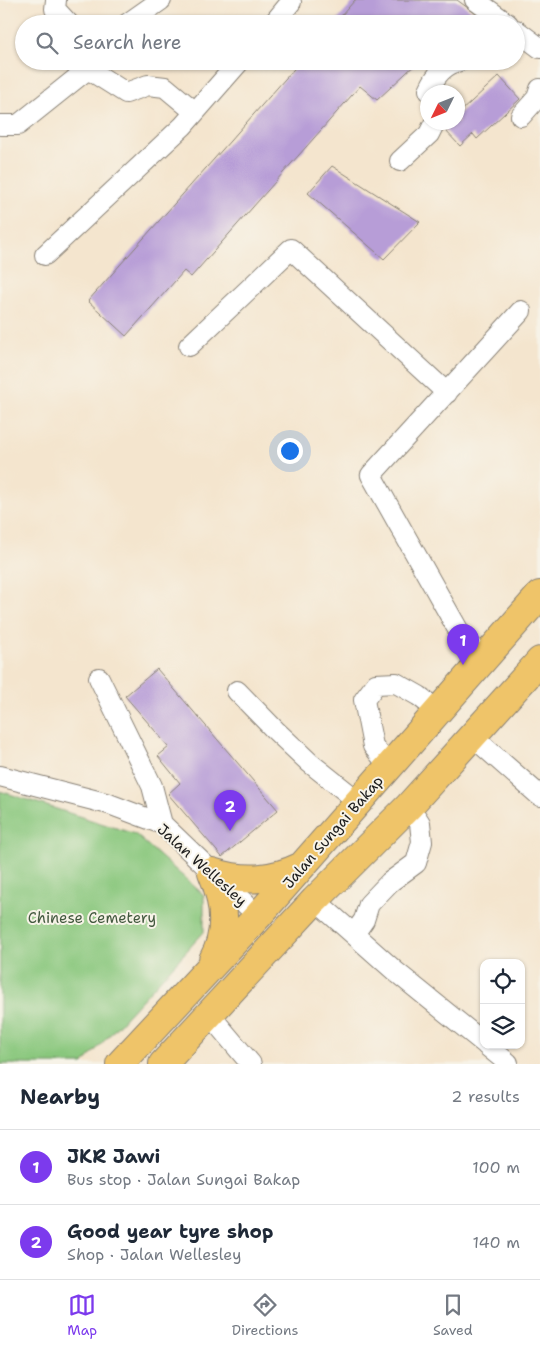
<!DOCTYPE html>
<meta charset="utf-8">
<style>
body{margin:0;font-family:"Shantell Sans",sans-serif;background:#f2f2f3;color:#1f2937}
.controls{position:absolute;right:15px;bottom:15px;display:grid;overflow:hidden;border-radius:10px;box-shadow:0 1px 4px #0004}
.controls button{width:45px;height:45px;display:grid;place-items:center;padding:0;border:0;border-bottom:1px solid #e0e1e3;background:#fff;color:#1f2937;font:25px sans-serif}
.compass{position:absolute;left:420px;top:85px;width:45px;height:45px;border-radius:50%;background:#fff;box-shadow:0 1px 4px #0004;rotate:227deg}
.you{position:absolute;left:289px;top:450px;width:18px;height:18px;margin:-12px;border:4px solid #fff;border-radius:50%;background:#1a73e8;box-shadow:0 0 0 8px #1a73e833}
.badge{display:grid;place-items:center;width:32px;height:32px;border-radius:50%;background:#7c3aed;color:#fff;font-size:16px;font-weight:700}
.pin{position:absolute;translate:-50% -41px;filter:drop-shadow(0 1px 2px #0008)}
.pin::after{content:'';position:absolute;top:26px;width:18px;height:15px;background:inherit;clip-path:polygon(0 0,100% 0,50% 100%)}
.list{margin:0;padding:0;list-style:none}
h2{display:flex;justify-content:space-between;align-items:center;height:65px;margin:0;padding:0 20px;font-size:21px}
h2 small{font-size:16px;font-weight:400;color:#747a83}
.list li{display:grid;grid-template-columns:32px 1fr auto;gap:15px;align-items:center;box-sizing:border-box;height:75px;padding:0 20px;border-top:1px solid #e0e1e3}
.list b{display:block;font-size:19px;white-space:nowrap}
.list p{margin:0;font-size:16px;white-space:nowrap;color:#747a83}
.list em{font-size:16px;font-style:normal;color:#747a83}
.icon{flex:none;width:28px;height:28px;fill:none;stroke:currentColor;stroke-width:2;stroke-linecap:round;stroke-linejoin:round}
.map{position:relative;flex:none;width:540px;height:1064px;overflow:hidden}
.search{position:absolute;background:#fff;box-shadow:0 1px 4px #0004;left:15px;right:15px;top:15px;height:55px;display:flex;align-items:center;gap:12px;box-sizing:border-box;padding:0 18px;border-radius:28px;color:#747a83;font-size:19px}
.sheet{height:215px;background:#fff}
nav{display:flex;justify-content:space-around;align-items:center;box-sizing:border-box;height:70px;border-top:1px solid #e0e1e3;background:#fff;font-size:14px;color:#747a83}
nav a{display:grid;justify-items:center;gap:2px}
nav .on{color:#7c3aed}
.map>svg:first-child{display:block}
</style>
<div class="map">
<svg width="540" height="1064" viewBox="0 0 540 1064">
<rect width="100%" height="100%" fill="#f7f3e8"/>
<filter id="ink" filterUnits="userSpaceOnUse"><feTurbulence type="fractalNoise" baseFrequency=".02" numOctaves="2"/><feDisplacementMap in="SourceGraphic" scale="10" xChannelSelector="R" yChannelSelector="G"/><feConvolveMatrix kernelMatrix="1 2 1 2 8 2 1 2 1" color-interpolation-filters="sRGB"/></filter>
<filter id="wash" filterUnits="userSpaceOnUse"><feTurbulence type="fractalNoise" baseFrequency=".0096" numOctaves="4" result="noise"/><feDisplacementMap in="SourceGraphic" scale="20" xChannelSelector="R" yChannelSelector="G"/><feGaussianBlur stdDeviation="1.12" result="paint"/><feColorMatrix in="noise" values="0 0 0 0 0 0 0 0 0 0 0 0 0 0 0 0 0 1.4 0 .05"/><feComposite in="paint" operator="in"/></filter>
<g filter="url(#wash)">
<rect width="100%" height="100%" fill="#f4e5ce"/>
<path fill="#89c77d" stroke="#52724c" d="M0 791 135 834 204 895V932L83 1064H0Z"/>
<g id="blocks">
<path fill="#b79dd7" d="M355 0H457L490 24H334Z
M301 61H419L377 100 360 86 191 277 184 271 126 336 88 301Z
M499 76 520 99 477 139 473 134 460 146 443 128 449 122H458V114Z
M332 166 420 222 384 259 308 193Z
M157 669 278 810 222 857 168 794 180 783 158 756 169 747 125 696Z"/>
</g>
</g>
<g filter="url(#ink)">
<use href="#blocks" fill-opacity="0" stroke="#888075" stroke-width="1"/>
<g fill="none" stroke-linecap="round" stroke-linejoin="round">
<defs>
<path id="minor" d="M56 0 55 9 69 24
M475 0 508 24
M127 24 161 0
M273 24 291 2
M516 30 540 48
M88 69 126 93 148 85 165 87 195 112
M430 92 429 90C435 76 444 64 460 61
M521 116 537 98 540 89
M0 125H18L88 69 93 61
M400 161 429 134 435 122
M45 255 183 126 240 61
M189 346 291 249 447 393
M485 657 465 642 371 475 521 311
M99 678 152 786 162 824
M237 691 275 730 310 763 359 802
M472 736 540 796
M390 767 373 746 364 700 376 684 396 683 419 696 438 711
M0 776 109 804 162 824 258 916
M315 900 395 971 484 1043
M354 934 364 920 369 904 390 882 416 863 422 842 420 823 409 806
M209 1014 251 1064
M486 1045 508 1063"/>
<path id="highway" d="M212 872C224 900 229 932 213 960
M212 872C244 882 271 881 302 866
M120 1064 258 916 540 595
M163 1064 315 900 409 806 540 661"/>
</defs>
<use href="#minor" stroke="#888075" stroke-width="22"/>
<use href="#highway" stroke="#888075" stroke-width="30"/>
<use href="#minor" stroke="#fff" stroke-width="20"/>
<use href="#highway" stroke="#efc469" stroke-width="28"/>
</g>
</g>
<g text-anchor="middle" stroke-width="4" stroke-linejoin="round" paint-order="stroke">
<g font-size="15" fill="#1c1c1c" stroke="#f7f3e8">
<text transform="translate(333 832) rotate(-49)" y="5">Jalan Sungai Bakap</text>
<text transform="translate(202 865) rotate(42)" y="5">Jalan Wellesley</text>
</g>
<g font-size="15" fill="#42583e" stroke="#f7f3e8">
<text x="92" y="923">Chinese Cemetery</text>
</g>
</g>
</svg>
<div class="controls">
<button><svg class="icon" aria-label="locate" viewBox="0 0 24 24"><circle cx="12" cy="12" r="6"/><path d="M12 2v4M12 18v4M2 12h4M18 12h4"/></svg></button>
<button><svg class="icon" aria-label="layers" viewBox="0 0 24 24"><path d="M12 4l9 5-9 5-9-5zM3 14l9 5 9-5"/></svg></button>
</div>
<svg class="compass" viewBox="-18 -18 36 36"><path d="M0-13l5 13h-10z" fill="#e53935"/><path d="M0 13l5-13h-10z" fill="#747a83"/></svg>
<div class="you"></div>
<div class="pin badge" style="left:463px;top:665px">1</div>
<div class="pin badge" style="left:230px;top:831px">2</div>
<div class="search"><svg class="icon" aria-label="search" viewBox="0 0 24 24"><circle cx="10" cy="10" r="6"/><path d="M15 15l6 6"/></svg>Search here</div>
</div>
<section class="sheet">
<h2>Nearby<small>2 results</small></h2>
<ul class="list">
<li><span class="badge">1</span><div><b>JKR Jawi</b><p>Bus stop · Jalan Sungai Bakap</p></div><em>100 m</em></li>
<li><span class="badge">2</span><div><b>Good year tyre shop</b><p>Shop · Jalan Wellesley</p></div><em>140 m</em></li>
</ul>
</section>
<nav>
<a class="on"><svg class="icon" aria-label="map" viewBox="0 0 24 24"><path d="M3 6l6-2 6 2 6-2v14l-6 2-6-2-6 2zM9 4v14M15 6v14"/></svg>Map</a>
<a><svg class="icon" aria-label="directions" viewBox="0 0 24 24"><path d="M12 3l9 9-9 9-9-9zM9 14v-3h6M13 9l2 2-2 2"/></svg>Directions</a>
<a><svg class="icon" aria-label="saved" viewBox="0 0 24 24"><path d="M7 4h10v16l-5-4-5 4z"/></svg>Saved</a>
</nav>
